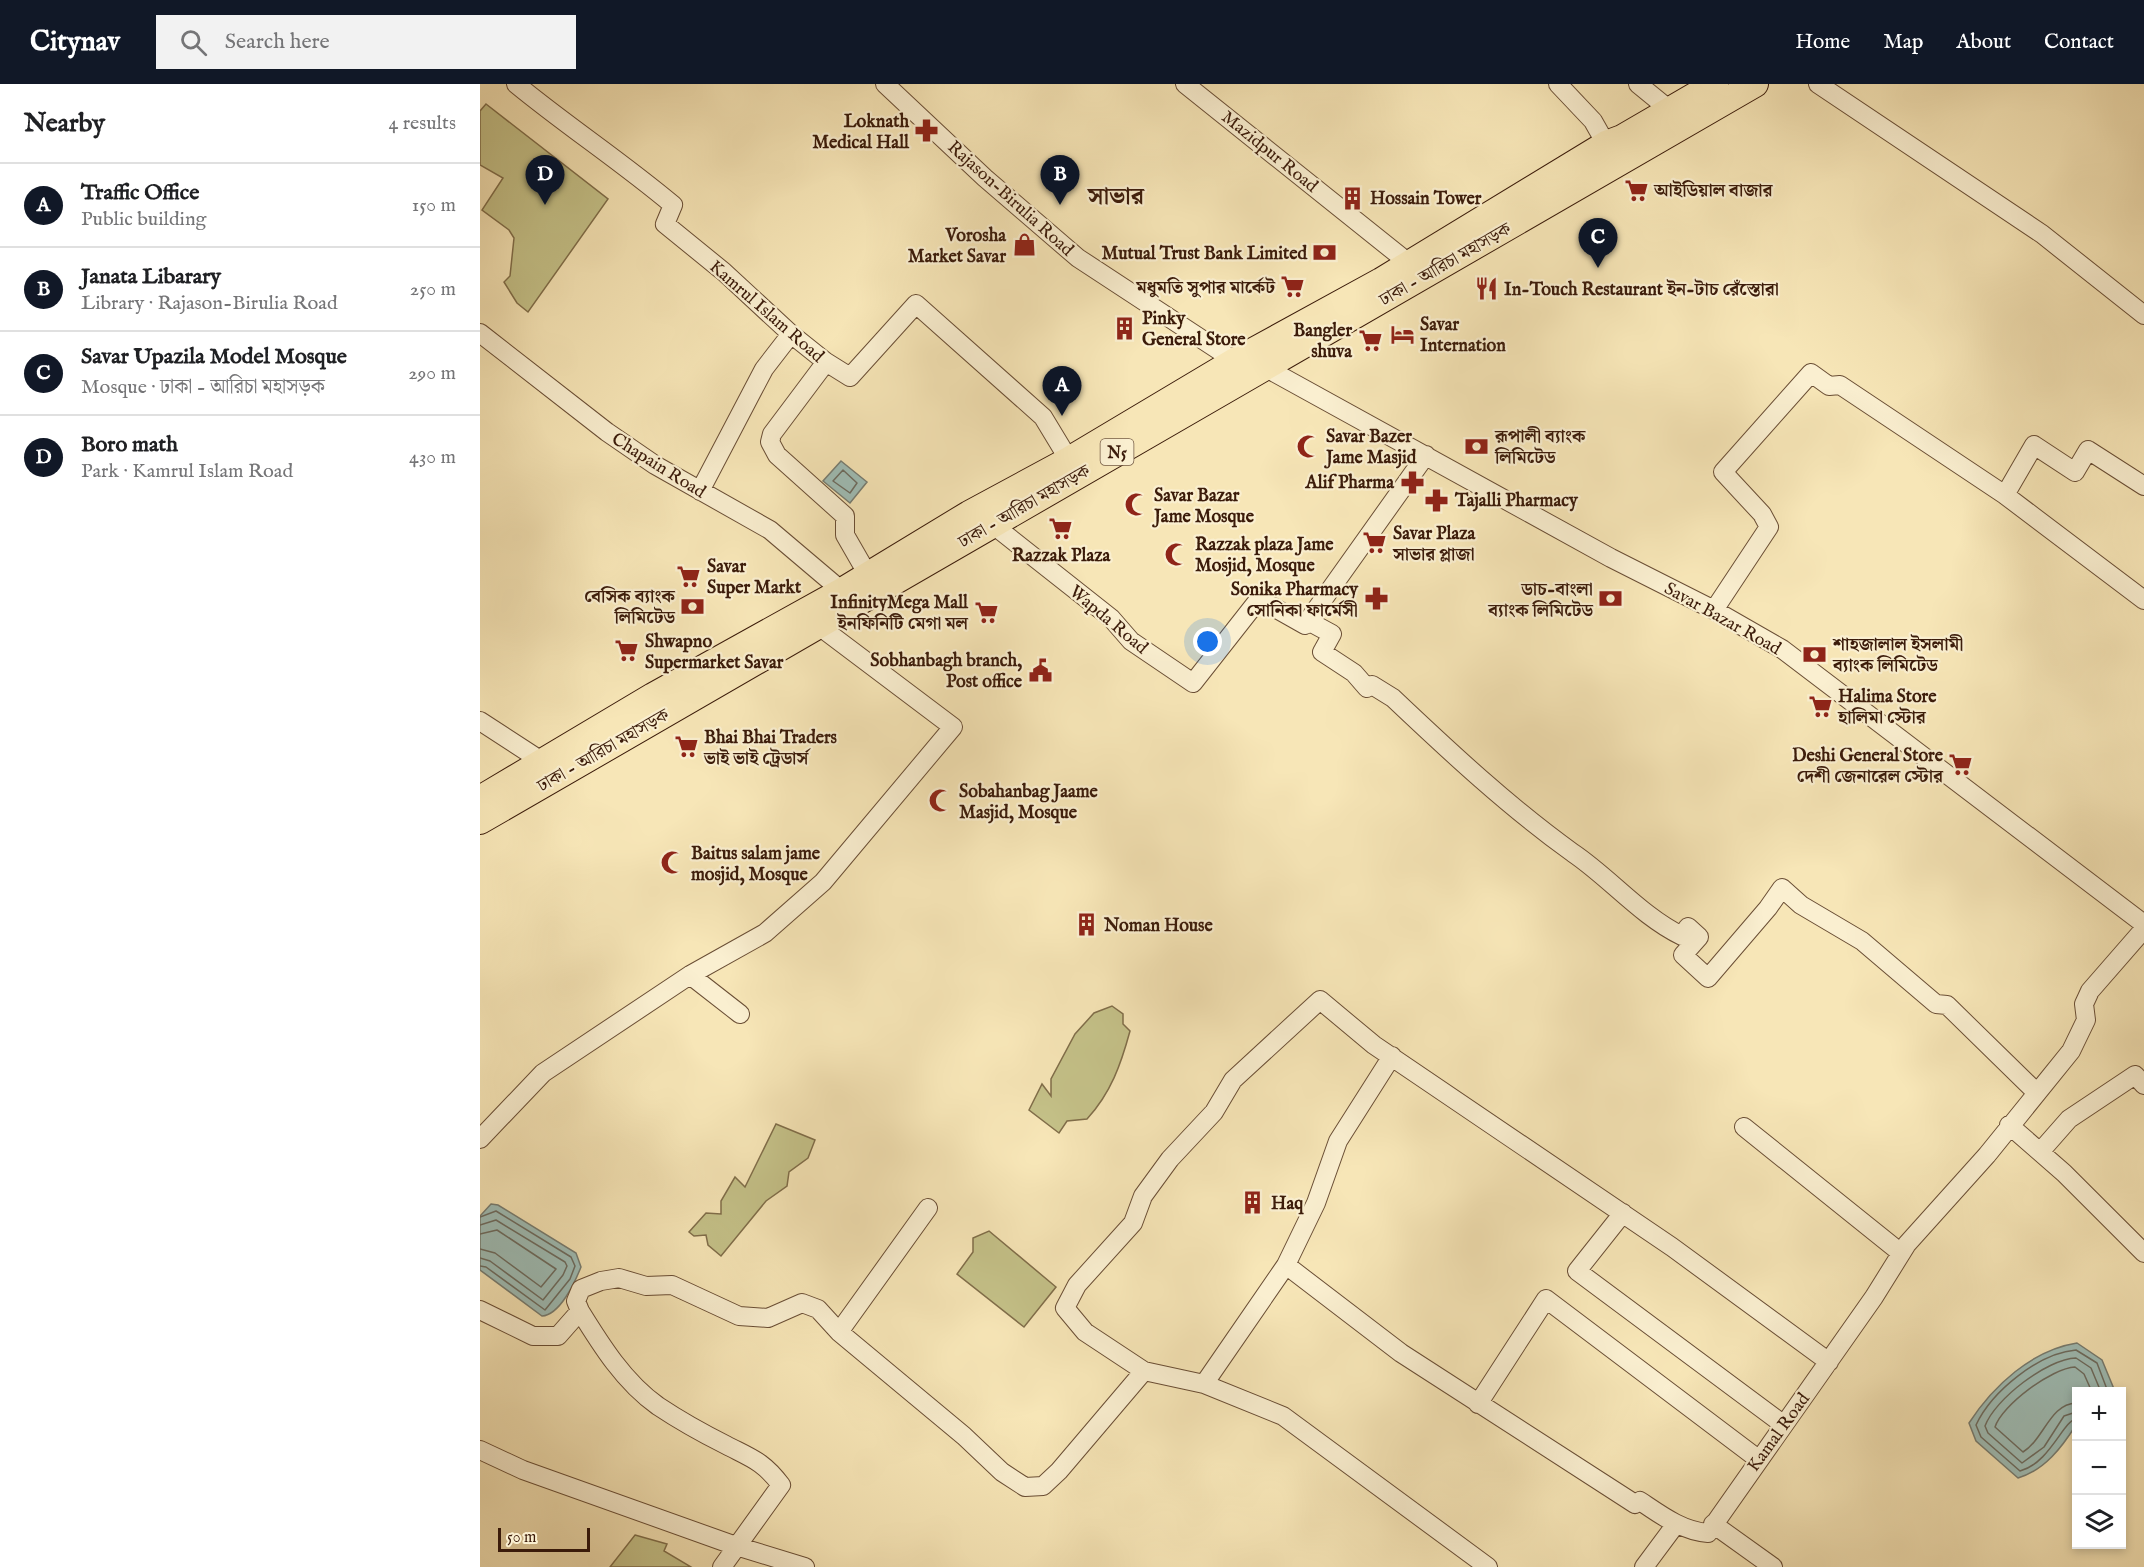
<!DOCTYPE html>
<meta charset="utf-8">
<style>
body{margin:0;font-family:"IM FELL English","Noto Serif Bengali",serif;background:#f2f2f2;color:#202124}
.controls{position:absolute;right:18px;bottom:18px;display:grid;overflow:hidden;border-radius:0px;box-shadow:0 3px 9px #0003}
.controls button{width:54px;height:54px;display:grid;place-items:center;padding:0;border:0;border-bottom:2px solid #e0e0e0;background:#fff;color:#202124;font:30px sans-serif}
.scale{position:absolute;left:18px;bottom:15px;width:92px;box-sizing:border-box;padding-left:6px;border:3px solid #3b1b0a;border-top:0;font-size:16px;line-height:21px;white-space:nowrap;color:#3b1b0a;-webkit-text-stroke:4px #faefd0;paint-order:stroke}
.you{position:absolute;left:728px;top:558px;width:21px;height:21px;margin:-15px;border:4px solid #fff;border-radius:50%;background:#1a73e8;box-shadow:0 0 0 9px #1a73e833}
.badge{display:grid;place-items:center;width:39px;height:39px;border-radius:50%;background:#111827;color:#fff;font-size:20px;font-weight:700}
.pin{position:absolute;translate:-50% -50px;filter:drop-shadow(0 2px 3px #0008)}
.pin::after{content:'';position:absolute;top:32px;width:21px;height:18px;background:inherit;clip-path:polygon(0 0,100% 0,50% 100%)}
.list{margin:0;padding:0;list-style:none}
h2{display:flex;justify-content:space-between;align-items:center;height:78px;margin:0;padding:0 24px;font-size:26px}
h2 small{font-size:20px;font-weight:400;color:#757577}
.list li{display:grid;grid-template-columns:39px 1fr auto;gap:18px;align-items:center;box-sizing:border-box;height:84px;padding:0 24px;border-top:2px solid #e0e0e0}
.list b{display:block;font-size:22px;white-space:nowrap}
.list p{margin:0;font-size:20px;white-space:nowrap;color:#757577}
.list em{font-size:20px;font-style:normal;color:#757577}
.icon{flex:none;width:33px;height:33px;fill:none;stroke:currentColor;stroke-width:2;stroke-linecap:round;stroke-linejoin:round}
.map{position:relative;flex:none;width:1664px;height:1483px;overflow:hidden}
header{display:flex;align-items:center;gap:36px;box-sizing:border-box;height:84px;padding:0 30px;background:#111827;color:#fff}
header strong{font-size:28px}
nav{display:flex;gap:33px;margin-inline-start:auto;font-size:21px}
.search{width:420px;height:54px;background:#f2f2f2;display:flex;align-items:center;gap:15px;box-sizing:border-box;padding:0 21px;border-radius:0px;color:#757577;font-size:22px}
main{display:flex}
aside{flex:1;background:#fff}
.map>svg:first-child{display:block}
</style>
<header>
<strong>Citynav</strong>
<div class="search"><svg class="icon" aria-label="search" viewBox="0 0 24 24"><circle cx="10" cy="10" r="6"/><path d="M15 15l6 6"/></svg>Search here</div>
<nav><a>Home</a><a>Map</a><a>About</a><a>Contact</a></nav>
</header>
<main>
<aside>
<h2>Nearby<small>4 results</small></h2>
<ul class="list">
<li><span class="badge">A</span><div><b>Traffic Office</b><p>Public building</p></div><em>150 m</em></li>
<li><span class="badge">B</span><div><b>Janata Libarary</b><p>Library · Rajason-Birulia Road</p></div><em>250 m</em></li>
<li><span class="badge">C</span><div><b>Savar Upazila Model Mosque</b><p>Mosque · ঢাকা - আরিচা মহাসড়ক</p></div><em>290 m</em></li>
<li><span class="badge">D</span><div><b>Boro math</b><p>Park · Kamrul Islam Road</p></div><em>430 m</em></li>
</ul>
</aside>
<div class="map">
<svg width="1664" height="1483" viewBox="0 0 1664 1483">
<rect width="100%" height="100%" fill="#f7e6b7"/>
<filter id="stains"><feTurbulence type="fractalNoise" baseFrequency=".00333" numOctaves="4"/><feColorMatrix values="0 0 0 0 .2 0 0 0 0 .09 0 0 0 0 .02 0 0 0 .5 -.17"/></filter>
<radialGradient id="worn" r=".72"><stop offset=".6" stop-color="#630" stop-opacity="0"/><stop offset="1" stop-color="#630" stop-opacity=".3"/></radialGradient>
<path fill="#c5c289" stroke="#806e4a" stroke-width="1.5" d="M6 20 128 115 48 228 37 219 24 198 30 192 34 154 29 146 2 126 23 94 0 81V27Z
M632 922 643 930V940L650 947C641 980 631 1009 607 1035L587 1037 579 1049 549 1026 562 1000 571 1012V995L595 950 614 929Z
M296 1040 335 1056 328 1074 309 1088 307 1102 286 1117 241 1172 228 1161 226 1151 214 1152 209 1148 226 1129 241 1130V1117L255 1093 265 1103Z
M509 1147 576 1203 544 1243 477 1190 493 1168V1154Z
M155 1451 187 1460 184 1467 211 1483H130Z"/>
<path fill="#9fbeb7" stroke="#777d72" stroke-width="1.5" d="M361 377 387 398 370 419 343 397Z
M11 1120 18 1121 96 1169 101 1183C95 1198 80 1231 62 1232L0 1186V1132Z
M1597 1259 1622 1276 1634 1305 1633 1307 1596 1308C1596 1316 1600 1334 1596 1341 1582 1363 1565 1386 1538 1394L1496 1357 1489 1339C1513 1302 1552 1266 1597 1259Z"/>
<g fill="none" stroke-linecap="round" stroke-linejoin="round">
<path stroke="#6d6c60" stroke-width="1.5" d="M363 386 377 399 370 409 353 397Z
M0 1133 16 1127 91 1173 95 1182 90 1195 65 1226 6 1183 0 1182
M0 1141 16 1136 85 1178 87 1182 83 1191 63 1216 10 1177 0 1174
M0 1150 17 1146 76 1185 61 1203 15 1169 0 1165
M1596 1319C1570 1320 1564 1355 1543 1368L1515 1343C1522 1321 1572 1284 1595 1283L1604 1290 1612 1308
M1596 1328 1584 1332 1564 1363 1542 1379 1508 1349 1505 1342C1515 1315 1567 1275 1596 1274L1611 1284 1621 1308
M1596 1335C1583 1337 1570 1379 1540 1387L1501 1353 1496 1341C1512 1307 1559 1269 1596 1266L1617 1279 1628 1308"/>
<defs>
<path id="minor" d="M36 0C87 42 142 78 193 121L185 140 244 188 311 250 346 278 370 293 436 220 563 333 589 376
M405 0 505 94 598 174 755 277
M705 0 930 180
M1078 0 1113 37 1126 60
M1158 0 1191 27
M1338 0 1562 150 1664 231
M0 249 127 348 175 381 290 446 362 507
M346 278 292 350 290 358 297 371 365 432V451L388 491
M786 284 1131 474 1234 526 1302 565 1664 840
M220 407 284 285 311 250
M1525 411 1554 361 1595 388 1608 366 1664 402
M512 440 631 534 651 557 713 599 779 515 825 541 946 371
M1234 526 1289 443 1282 430 1243 388 1331 289 1349 302 1360 301 1525 411 1664 516
M828 537 852 550 842 568 874 589 887 604 892 601 913 614C970 668 1029 723 1093 769 1130 794 1161 832 1202 852L1208 843 1219 853 1203 871 1228 894 1288 824 1302 804 1321 821 1382 857 1456 920 1467 921 1556 1008
M0 637 63 678
M210 891 260 930
M1529 1041 1584 1089 1664 1169
M1264 1043 1421 1169
M0 1055 63 989 210 891 285 849 343 798 473 643 339 542
M1560 1068 1589 1035 1655 991 1664 1001
M1143 1129 1097 1187 1304 1341
M806 1181 921 1269 1155 1420 1160 1417C1181 1431 1202 1447 1228 1449L1394 1213 1427 1160 1507 1071 1591 967 1606 936 1604 920 1610 907 1664 845
M0 1226 53 1252H78L100 1227
M359 1248 448 1124
M664 1287 605 1248 585 1224 597 1201 653 1139 663 1112 690 1075 734 1028 753 996 840 916 894 961 1192 1163 1349 1278
M724 1300 803 1332 1008 1483
M998 1320 1066 1215 1278 1375
M0 1366 43 1386 256 1462 325 1483
M1233 1440 1293 1483
M242 1483 301 1401C283 1377 271 1374 246 1361 224 1350 199 1336 178 1322 144 1298 121 1261 100 1227L96 1217 101 1205 121 1197 139 1194 166 1202 192 1201 259 1232 288 1234 322 1219 338 1225 359 1248 484 1352 522 1388 545 1403 563 1402 579 1387 664 1287 724 1300 806 1181 836 1119 858 1057 912 972
M1164 1483 1196 1440"/>
<path id="highway" d="M0 715 173 612 362 507 489 430 589 376 755 277 901 197 1126 60 1142 54 1235 0
M0 737 1275 0"/>
</defs>
<use href="#minor" stroke="#6a4e35" stroke-width="20"/>
<use href="#highway" stroke="#3b1b0a" stroke-width="28"/>
<use href="#minor" stroke="#faefd0" stroke-width="18"/>
<use href="#highway" stroke="#f7e6b7" stroke-width="26"/>
</g>
<defs>
<symbol id="pharmacy-bare" viewBox="-9 -9 18 18"><path d="M-2-6h4v4h4v4h-4v4h-4v-4h-4v-4h4Z" fill="#8f2418" stroke="#faefd0" stroke-width="2.5" paint-order="stroke"/></symbol>
<symbol id="supermarket-bare" viewBox="-9 -9 18 18"><path d="M-6-5.5h2.5l.6 2H6L4.5 2H-2.5L-4.4-4H-6ZM-1.5 3.2a1.3 1.3 0 1 0 .1 0ZM3 3.2a1.3 1.3 0 1 0 .1 0Z" fill="#8f2418" stroke="#faefd0" stroke-width="2.5" paint-order="stroke"/></symbol>
<symbol id="building-bare" viewBox="-9 -9 18 18"><path d="M-4-6H4V6H1V3H-1V6H-4ZM-2.5-4.3h1.7v1.8h-1.7ZM.8-4.3h1.7v1.8H.8ZM-2.5-1h1.7V.8h-1.7ZM.8-1h1.7V.8H.8Z" fill="#8f2418" stroke="#faefd0" stroke-width="2.5" paint-order="stroke"/></symbol>
<symbol id="shop-bare" viewBox="-9 -9 18 18"><path d="M-5-2.5h2.3a2.7 3.5 0 0 1 5.4 0H5L5.5 6h-11ZM-1.5-2.5h3a1.5 2.3 0 0 0-3 0Z" fill="#8f2418" stroke="#faefd0" stroke-width="2.5" paint-order="stroke"/></symbol>
<symbol id="bank-bare" viewBox="-9 -9 18 18"><path d="M-6-4H6V4H-6ZM0-2.3a2.3 2.3 0 1 0 0 4.6a2.3 2.3 0 1 0 0-4.6Z" fill="#8f2418" stroke="#faefd0" stroke-width="2.5" paint-order="stroke"/></symbol>
<symbol id="restaurant-bare" viewBox="-9 -9 18 18"><path d="M-5-6h1v4h1v-4h1v4h1v-4h1v5L-1.5 .5V6h-2V.5L-5-1ZM5-6V6H3V1.5H1.5Q1.5-4 5-6Z" fill="#8f2418" stroke="#faefd0" stroke-width="2.5" paint-order="stroke"/></symbol>
<symbol id="hotel-bare" viewBox="-9 -9 18 18"><path d="M-6-4.5h1.5V1H6V5H4.5V3h-9V5H-6ZM-4 0a1.8 1.8 0 1 1 3.6 0ZM.5 0V-2.5h3Q6-2.5 6 0Z" fill="#8f2418" stroke="#faefd0" stroke-width="2.5" paint-order="stroke"/></symbol>
<symbol id="mosque-bare" viewBox="-9 -9 18 18"><path d="M3.5-4.9A6 6 0 1 0 3.5 4.9A5 5 0 1 1 3.5-4.9Z" fill="#8f2418" stroke="#faefd0" stroke-width="2.5" paint-order="stroke"/></symbol>
<symbol id="civic-bare" viewBox="-9 -9 18 18"><path d="M-.6-6.5H3V-4.5H.6V-3L4-1V1h2V6H-6V1h2V-1L-.6-3ZM-1.2 2.5V6h2.4V2.5Z" fill="#8f2418" stroke="#faefd0" stroke-width="2.5" paint-order="stroke"/></symbol>
</defs>
<g fill-rule="evenodd">
<use href="#pharmacy-bare" x="430" y="30" width="33" height="33"/>
<use href="#supermarket-bare" x="1140" y="90" width="33" height="33"/>
<use href="#building-bare" x="856" y="98" width="33" height="33"/>
<use href="#shop-bare" x="528" y="144" width="33" height="33"/>
<use href="#bank-bare" x="828" y="152" width="33" height="33"/>
<use href="#supermarket-bare" x="796" y="186" width="33" height="33"/>
<use href="#restaurant-bare" x="990" y="188" width="33" height="33"/>
<use href="#building-bare" x="628" y="228" width="33" height="33"/>
<use href="#hotel-bare" x="906" y="234" width="33" height="33"/>
<use href="#supermarket-bare" x="874" y="240" width="33" height="33"/>
<use href="#mosque-bare" x="812" y="346" width="33" height="33"/>
<use href="#bank-bare" x="980" y="346" width="33" height="33"/>
<use href="#pharmacy-bare" x="916" y="382" width="33" height="33"/>
<use href="#pharmacy-bare" x="940" y="400" width="33" height="33"/>
<use href="#mosque-bare" x="640" y="404" width="33" height="33"/>
<use href="#supermarket-bare" x="564" y="428" width="33" height="33"/>
<use href="#supermarket-bare" x="878" y="442" width="33" height="33"/>
<use href="#mosque-bare" x="680" y="454" width="33" height="33"/>
<use href="#supermarket-bare" x="192" y="476" width="33" height="33"/>
<use href="#pharmacy-bare" x="880" y="498" width="33" height="33"/>
<use href="#bank-bare" x="1114" y="498" width="33" height="33"/>
<use href="#bank-bare" x="196" y="506" width="33" height="33"/>
<use href="#supermarket-bare" x="490" y="512" width="33" height="33"/>
<use href="#supermarket-bare" x="130" y="550" width="33" height="33"/>
<use href="#bank-bare" x="1318" y="554" width="33" height="33"/>
<use href="#civic-bare" x="544" y="570" width="33" height="33"/>
<use href="#supermarket-bare" x="1324" y="606" width="33" height="33"/>
<use href="#supermarket-bare" x="190" y="646" width="33" height="33"/>
<use href="#supermarket-bare" x="1464" y="664" width="33" height="33"/>
<use href="#mosque-bare" x="444" y="700" width="33" height="33"/>
<use href="#mosque-bare" x="176" y="762" width="33" height="33"/>
<use href="#building-bare" x="590" y="824" width="33" height="33"/>
<use href="#building-bare" x="756" y="1102" width="33" height="33"/>
</g>
<g text-anchor="middle" stroke-width="4.5" stroke-linejoin="round" paint-order="stroke">
<rect fill="#faefd0" stroke="#745b45" stroke-width="1.5" x="620.5" y="355" width="33" height="26" rx="4.5"/>
<g font-size="16" font-weight="bold" fill="#3b1b0a">
<text x="637" y="374">N5</text>
</g>
<g font-size="18" font-weight="bold" fill="#3b1b0a" stroke="#faefd0" text-anchor="start">
<text x="429" y="43" text-anchor="end">Loknath<tspan x="429" dy="21">Medical Hall</tspan></text>
<text x="1174" y="112">আইডিয়াল বাজার</text>
<text x="890" y="120">Hossain Tower</text>
<text x="526" y="157" text-anchor="end">Vorosha<tspan x="526" dy="21">Market Savar</tspan></text>
<text x="827" y="175" text-anchor="end">Mutual Trust Bank Limited</text>
<text x="795" y="209" text-anchor="end">মধুমতি সুপার মার্কেট</text>
<text x="1024" y="211">In-Touch Restaurant ইন-টাচ রেঁস্তোরা</text>
<text x="662" y="240">Pinky<tspan x="662" dy="21">General Store</tspan></text>
<text x="940" y="246">Savar<tspan x="940" dy="21">Internation</tspan></text>
<text x="872" y="252" text-anchor="end">Bangler<tspan x="872" dy="21">shuva</tspan></text>
<text x="846" y="358">Savar Bazer<tspan x="846" dy="21">Jame Masjid</tspan></text>
<text x="1015" y="358">রূপালী ব্যাংক<tspan x="1015" dy="21">লিমিটেড</tspan></text>
<text x="914" y="404" text-anchor="end">Alif Pharma</text>
<text x="674" y="417">Savar Bazar<tspan x="674" dy="21">Jame Mosque</tspan></text>
<text x="975" y="422">Tajalli Pharmacy</text>
<text x="913" y="455">Savar Plaza<tspan x="913" dy="21">সাভার প্লাজা</tspan></text>
<text x="715" y="466">Razzak plaza Jame<tspan x="715" dy="21">Mosjid, Mosque</tspan></text>
<text x="581" y="477" text-anchor="middle">Razzak Plaza</text>
<text x="227" y="488">Savar<tspan x="227" dy="21">Super Markt</tspan></text>
<text x="878" y="511" text-anchor="end">Sonika Pharmacy<tspan x="878" dy="21">সোনিকা ফার্মেসী</tspan></text>
<text x="1113" y="511" text-anchor="end">ডাচ-বাংলা<tspan x="1113" dy="21">ব্যাংক লিমিটেড</tspan></text>
<text x="195" y="518" text-anchor="end">বেসিক ব্যাংক<tspan x="195" dy="21">লিমিটেড</tspan></text>
<text x="488" y="524" text-anchor="end">InfinityMega Mall<tspan x="488" dy="21">ইনফিনিটি মেগা মল</tspan></text>
<text x="165" y="563">Shwapno<tspan x="165" dy="21">Supermarket Savar</tspan></text>
<text x="1353" y="566">শাহজালাল ইসলামী<tspan x="1353" dy="21">ব্যাংক লিমিটেড</tspan></text>
<text x="542" y="582" text-anchor="end">Sobhanbagh branch,<tspan x="542" dy="21">Post office</tspan></text>
<text x="1358" y="618">Halima Store<tspan x="1358" dy="21">হালিমা স্টোর</tspan></text>
<text x="224" y="659">Bhai Bhai Traders<tspan x="224" dy="21">ভাই ভাই ট্রেডার্স</tspan></text>
<text x="1463" y="677" text-anchor="end">Deshi General Store<tspan x="1463" dy="21">দেশী জেনারেল স্টোর</tspan></text>
<text x="479" y="713">Sobahanbag Jaame<tspan x="479" dy="21">Masjid, Mosque</tspan></text>
<text x="211" y="775">Baitus salam jame<tspan x="211" dy="21">mosjid, Mosque</tspan></text>
<text x="624" y="847">Noman House</text>
<text x="791" y="1125">Haq</text>
</g>
<g font-size="18" fill="#3b1b0a" stroke="#faefd0">
<text transform="translate(790 67) rotate(39)" y="6">Mazidpur Road</text>
<text transform="translate(531 114) rotate(42)" y="6">Rajason-Birulia Road</text>
<text transform="translate(965 180) rotate(-30)" y="6">ঢাকা - আরিচা মহাসড়ক</text>
<text transform="translate(287 227) rotate(41)" y="6">Kamrul Islam Road</text>
<text transform="translate(179 381) rotate(32)" y="6">Chapain Road</text>
<text transform="translate(544 422) rotate(-30)" y="6">ঢাকা - আরিচা মহাসড়ক</text>
<text transform="translate(1243 534) rotate(29)" y="6">Savar Bazar Road</text>
<text transform="translate(629 535) rotate(40)" y="6">Wapda Road</text>
<text transform="translate(123 666) rotate(-30)" y="6">ঢাকা - আরিচা মহাসড়ক</text>
<text transform="translate(1298 1348) rotate(-54)" y="6">Kamal Road</text>
</g>
<g font-size="24" font-weight="bold" fill="#3b1b0a" stroke="#faefd0">
<text x="636" y="120">সাভার</text>
</g>
</g>
<rect width="100%" height="100%" filter="url(#stains)"/>
<rect width="100%" height="100%" fill="url(#worn)"/>
</svg>
<div class="controls">
<button>+</button>
<button>−</button>
<button><svg class="icon" aria-label="layers" viewBox="0 0 24 24"><path d="M12 4l9 5-9 5-9-5zM3 14l9 5 9-5"/></svg></button>
</div>
<div class="scale">50 m</div>
<div class="you"></div>
<div class="pin badge" style="left:582px;top:332px">A</div>
<div class="pin badge" style="left:580px;top:121px">B</div>
<div class="pin badge" style="left:1118px;top:184px">C</div>
<div class="pin badge" style="left:65px;top:121px">D</div>
</div>
</main>
